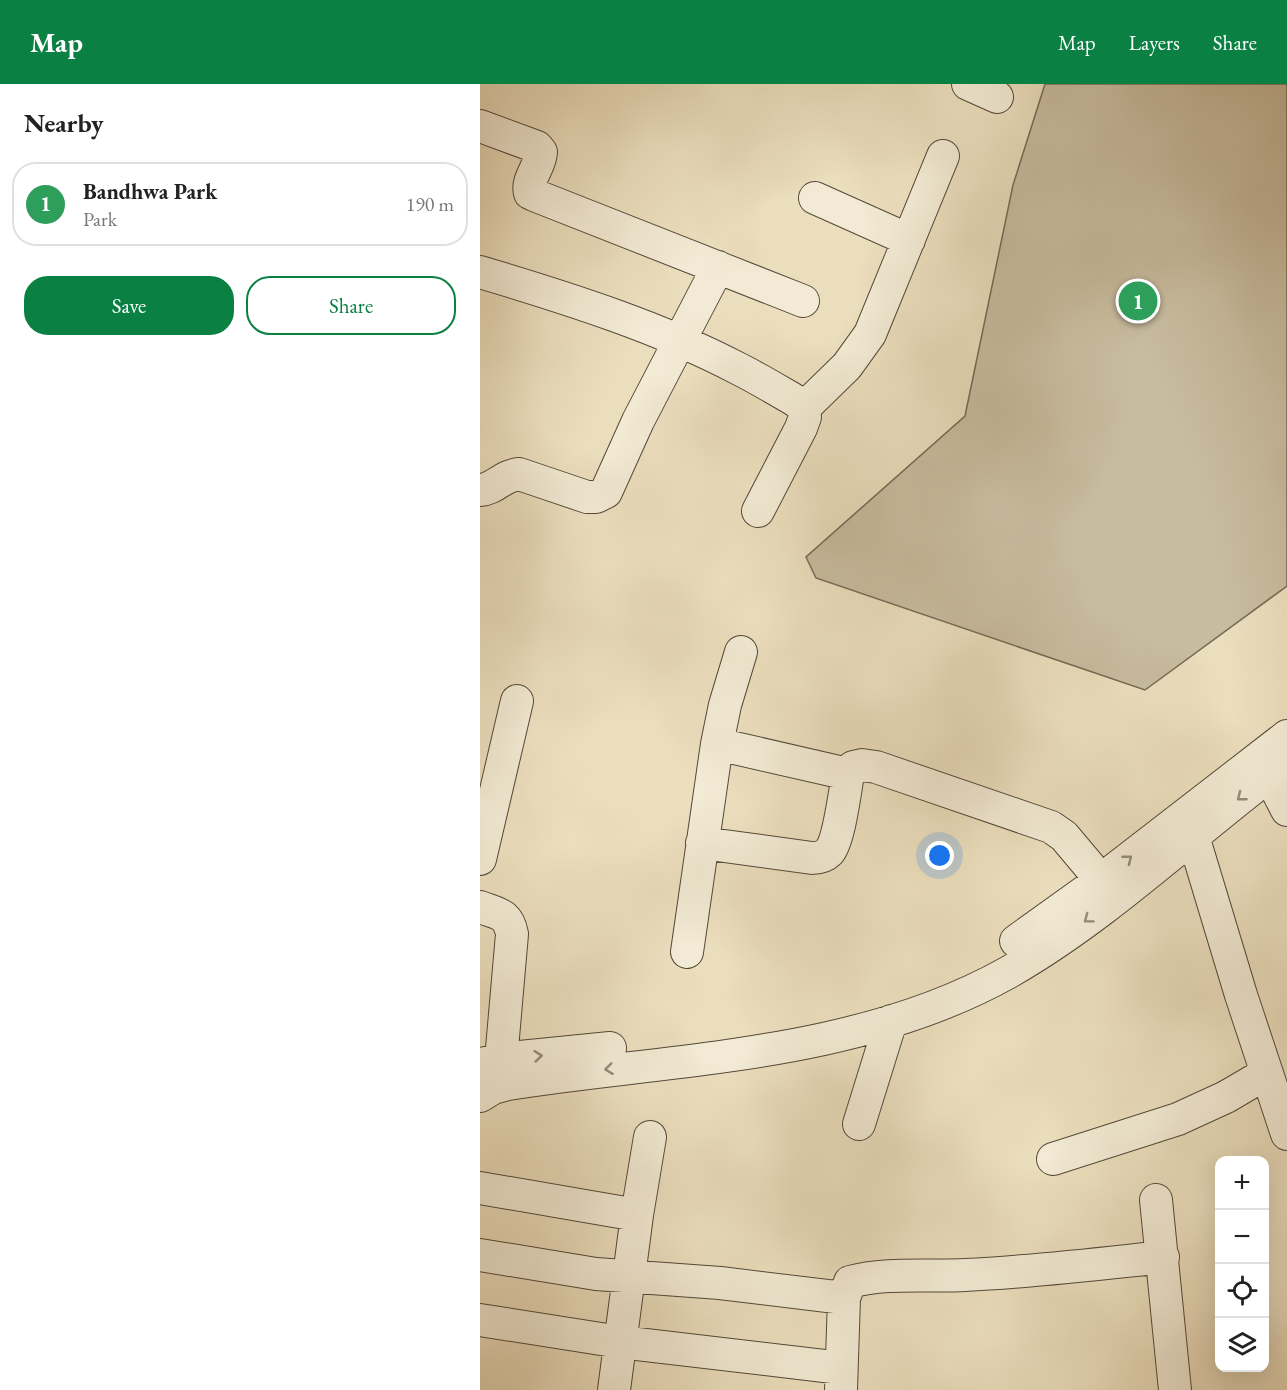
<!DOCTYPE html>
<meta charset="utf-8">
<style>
body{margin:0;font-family:"EB Garamond",serif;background:#f2f2f2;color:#222}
.controls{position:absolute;right:18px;bottom:18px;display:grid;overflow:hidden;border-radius:12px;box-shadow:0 6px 24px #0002}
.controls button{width:54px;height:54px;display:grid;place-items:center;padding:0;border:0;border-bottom:2px solid #e0e0e0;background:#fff;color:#222;font:30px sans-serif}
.you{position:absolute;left:460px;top:772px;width:21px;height:21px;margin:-15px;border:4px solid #fff;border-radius:50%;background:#1a73e8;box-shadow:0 0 0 9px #1a73e833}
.badge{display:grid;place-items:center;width:39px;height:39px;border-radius:50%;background:#0b8043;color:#fff;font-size:20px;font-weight:700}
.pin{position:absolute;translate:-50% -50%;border:3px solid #fff;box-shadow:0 2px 6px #0006}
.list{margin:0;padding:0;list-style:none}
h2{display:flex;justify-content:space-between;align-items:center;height:78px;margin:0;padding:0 24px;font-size:26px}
h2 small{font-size:20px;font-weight:400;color:#767676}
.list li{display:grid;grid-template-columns:39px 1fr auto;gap:18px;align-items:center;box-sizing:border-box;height:84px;margin:0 12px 12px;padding:0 12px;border:2px solid #e0e0e0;border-radius:24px}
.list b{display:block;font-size:22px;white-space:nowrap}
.list p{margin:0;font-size:20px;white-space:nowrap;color:#767676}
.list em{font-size:20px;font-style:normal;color:#767676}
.actions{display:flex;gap:12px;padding:18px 24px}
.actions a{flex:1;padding:14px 0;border:2px solid #0b8043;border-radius:24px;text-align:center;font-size:21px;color:#0b8043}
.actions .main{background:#0b8043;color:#fff}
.icon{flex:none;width:33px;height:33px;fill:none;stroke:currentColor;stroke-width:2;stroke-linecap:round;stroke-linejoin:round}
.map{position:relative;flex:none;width:807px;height:1306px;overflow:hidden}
header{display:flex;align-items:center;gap:36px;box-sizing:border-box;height:84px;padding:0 30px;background:#0b8043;color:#fff}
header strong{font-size:28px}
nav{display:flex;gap:33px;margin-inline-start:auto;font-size:21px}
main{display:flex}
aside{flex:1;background:#fff}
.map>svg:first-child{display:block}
</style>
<header>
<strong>Map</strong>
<nav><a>Map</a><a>Layers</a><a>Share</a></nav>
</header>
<main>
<aside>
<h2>Nearby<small></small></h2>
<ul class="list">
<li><span class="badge" style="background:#2e9e5b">1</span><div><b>Bandhwa Park</b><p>Park</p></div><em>190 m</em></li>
</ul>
<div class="actions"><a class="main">Save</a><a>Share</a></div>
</aside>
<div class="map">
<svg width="807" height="1306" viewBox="0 0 807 1306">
<rect width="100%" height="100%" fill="#ebdebd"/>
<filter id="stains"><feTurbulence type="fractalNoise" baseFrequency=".00333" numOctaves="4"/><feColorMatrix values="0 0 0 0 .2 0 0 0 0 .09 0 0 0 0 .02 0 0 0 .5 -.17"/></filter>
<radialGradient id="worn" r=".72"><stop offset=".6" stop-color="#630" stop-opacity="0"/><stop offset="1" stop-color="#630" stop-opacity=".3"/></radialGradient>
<path fill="#c8bc9f" stroke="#746a55" stroke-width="1.5" d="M565 0H807V502L665 606 336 494 326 473 485 332 533 101Z"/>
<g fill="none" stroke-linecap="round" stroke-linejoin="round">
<defs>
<path id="minor" d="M488 0 517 13
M0 42 57 63 61 68C61 82 46 95 50 109L54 111 323 217
M335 114 429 156
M0 188C87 214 179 243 259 285 279 295 297 306 316 317L324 324 325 333 321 344 278 427
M324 324 367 282 390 250 463 72
M0 406C16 405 21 392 39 390L107 413H116L126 408 158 337 238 183
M237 660 368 690
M789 691 807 726
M705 734 713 752 761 911 807 1050
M222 759 332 774C339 774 344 773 349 768 359 757 365 707 368 690L373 683 382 681 396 683 571 743 584 752 621 796
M0 775 37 617
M0 823C18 830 28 829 32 850L21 976
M536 857 621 796 807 652
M207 868 237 660 245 621 261 568
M0 980 30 974 130 964
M0 1012 13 1004 28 1000C195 974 378 973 529 888 630 830 714 747 807 678
M379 1040 411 937
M573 1075 698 1035 746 1013 787 989
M0 1104 157 1131
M676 1116 695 1306
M0 1171 116 1190 240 1199 364 1214
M0 1236 140 1258 361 1284
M134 1306 157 1131 170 1053
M361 1306 364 1214 370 1198C405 1188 449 1193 485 1191 551 1188 617 1180 683 1173"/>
</defs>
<use href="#minor" stroke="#534938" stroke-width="34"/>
<use href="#minor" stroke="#f2ead4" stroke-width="32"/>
</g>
<defs><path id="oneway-chevron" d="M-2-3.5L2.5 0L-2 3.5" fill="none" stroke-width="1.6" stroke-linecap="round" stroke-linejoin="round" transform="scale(1.5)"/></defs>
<g stroke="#948b7a">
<use href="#oneway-chevron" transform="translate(761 713) rotate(142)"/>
<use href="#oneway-chevron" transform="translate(648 775) rotate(-38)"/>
<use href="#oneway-chevron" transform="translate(608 835) rotate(143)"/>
<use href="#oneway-chevron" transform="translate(58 972) rotate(-6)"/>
<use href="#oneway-chevron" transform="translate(129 985) rotate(173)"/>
</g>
<rect width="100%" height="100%" filter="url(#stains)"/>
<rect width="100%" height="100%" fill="url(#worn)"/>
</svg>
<div class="controls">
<button>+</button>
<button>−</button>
<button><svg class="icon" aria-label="locate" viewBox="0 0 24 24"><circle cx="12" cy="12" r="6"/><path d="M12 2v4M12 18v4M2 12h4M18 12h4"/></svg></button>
<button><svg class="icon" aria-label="layers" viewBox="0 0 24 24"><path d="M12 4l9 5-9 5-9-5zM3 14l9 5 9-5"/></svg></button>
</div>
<div class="you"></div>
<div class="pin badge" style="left:658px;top:217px;background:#2e9e5b">1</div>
</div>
</main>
